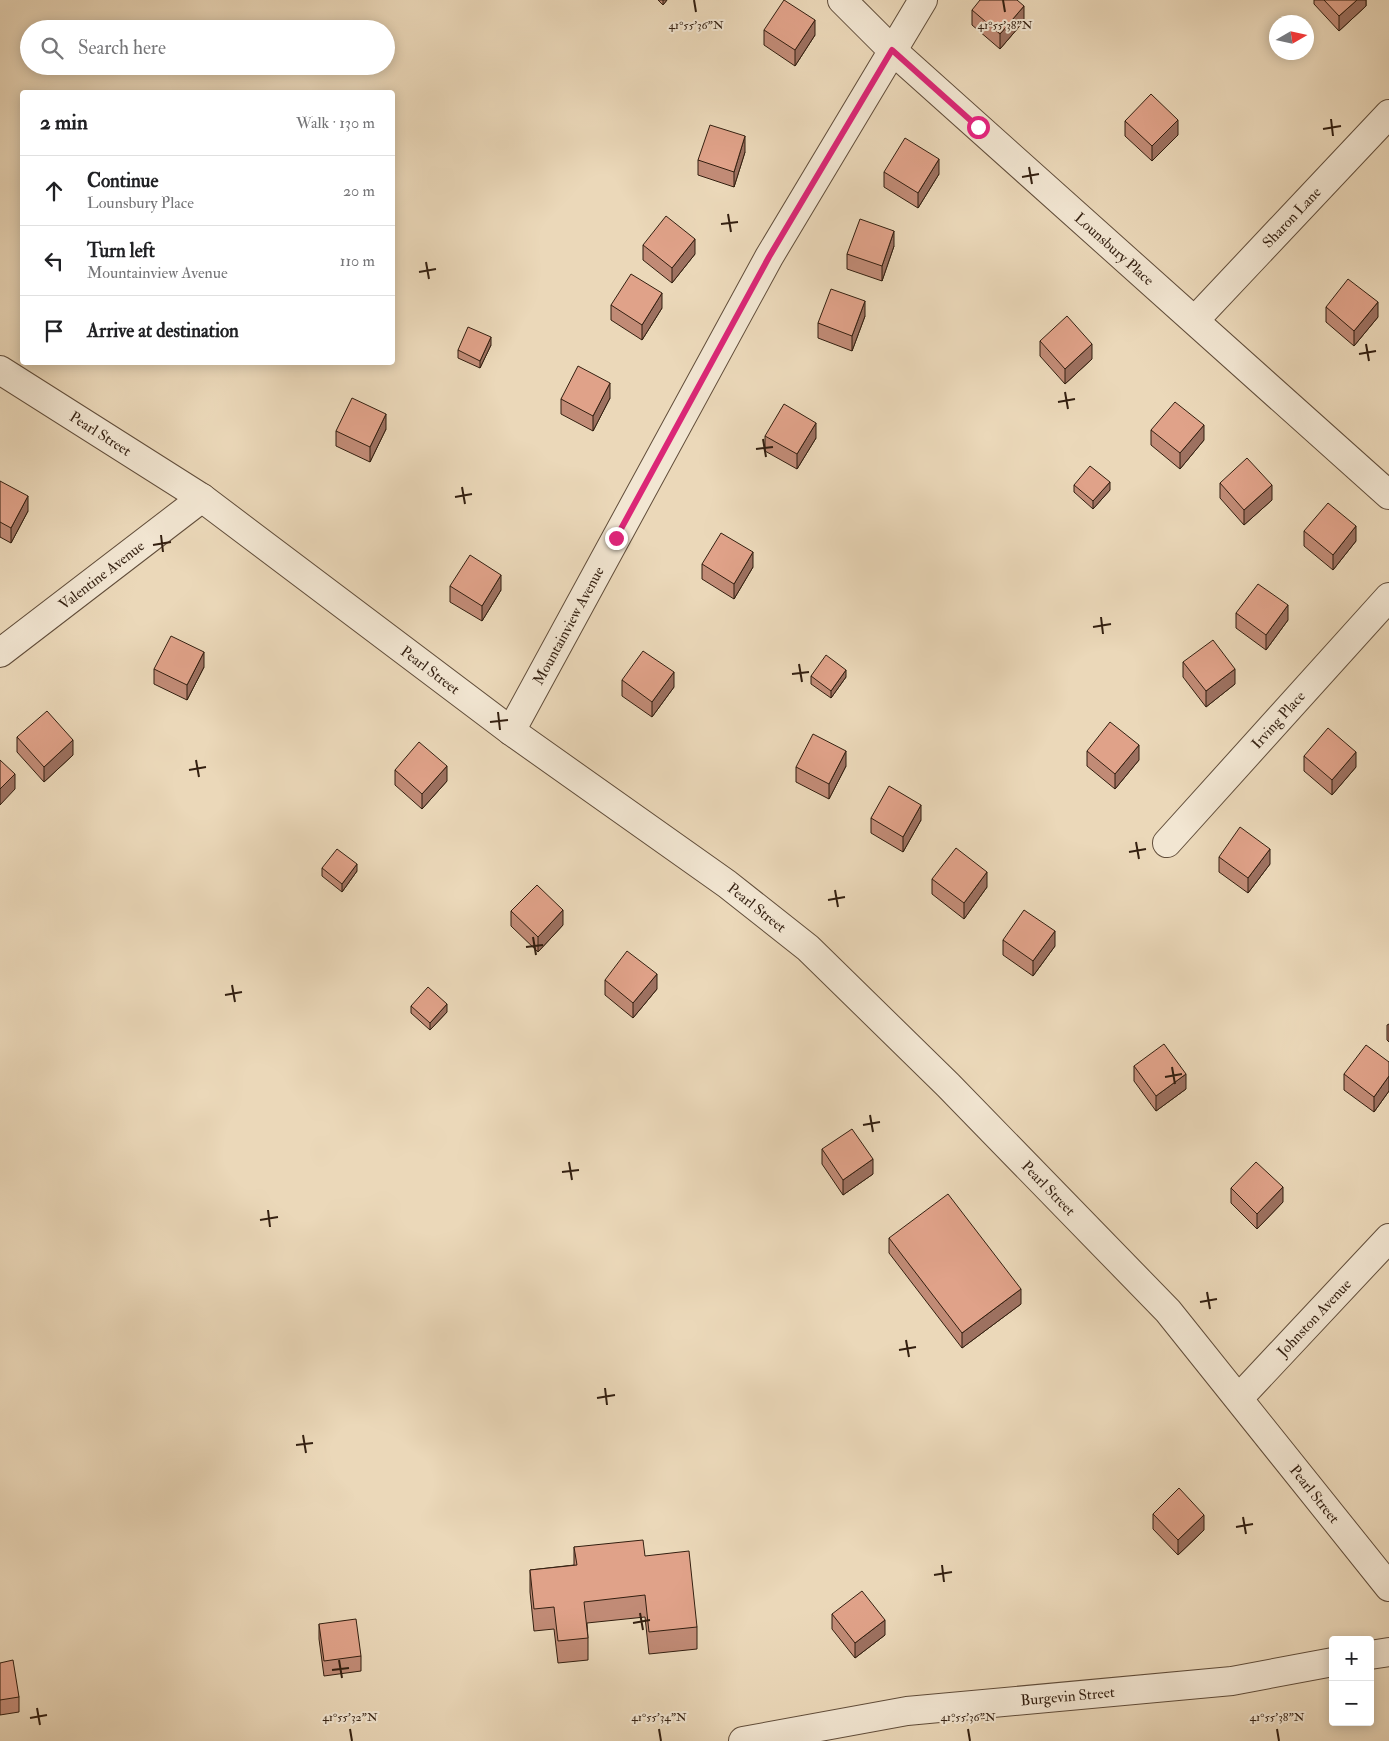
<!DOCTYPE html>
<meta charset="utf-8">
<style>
body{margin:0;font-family:"IM FELL Double Pica",serif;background:#f2f2f2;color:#202124}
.controls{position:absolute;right:15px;bottom:15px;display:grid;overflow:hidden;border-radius:5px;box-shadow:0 2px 12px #0003}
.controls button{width:45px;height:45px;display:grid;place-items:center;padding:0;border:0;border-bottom:1px solid #e0e0e0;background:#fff;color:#202124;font:25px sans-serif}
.compass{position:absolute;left:1269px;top:15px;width:45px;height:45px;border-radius:50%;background:#fff;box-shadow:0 2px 12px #0003;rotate:81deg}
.stop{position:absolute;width:15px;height:15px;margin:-11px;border:4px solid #db2777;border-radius:50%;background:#fff}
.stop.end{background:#db2777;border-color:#fff;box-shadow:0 1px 5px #0008}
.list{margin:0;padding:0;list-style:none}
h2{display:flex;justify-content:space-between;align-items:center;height:65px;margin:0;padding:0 20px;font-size:21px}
h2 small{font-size:16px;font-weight:400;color:#757577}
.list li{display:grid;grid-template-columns:32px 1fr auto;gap:15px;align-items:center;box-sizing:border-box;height:70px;padding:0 20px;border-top:1px solid #e0e0e0}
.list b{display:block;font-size:19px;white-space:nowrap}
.list p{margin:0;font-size:16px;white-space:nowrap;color:#757577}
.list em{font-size:16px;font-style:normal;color:#757577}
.icon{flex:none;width:28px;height:28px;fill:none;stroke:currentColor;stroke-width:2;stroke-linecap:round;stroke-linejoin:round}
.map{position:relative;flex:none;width:1389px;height:1741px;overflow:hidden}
.search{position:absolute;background:#fff;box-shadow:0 2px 12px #0003;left:20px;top:20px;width:375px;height:55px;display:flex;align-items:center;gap:12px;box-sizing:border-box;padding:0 18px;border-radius:28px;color:#757577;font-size:19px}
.panel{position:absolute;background:#fff;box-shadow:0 2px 12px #0003;left:20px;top:90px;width:375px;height:275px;border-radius:5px}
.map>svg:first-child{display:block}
</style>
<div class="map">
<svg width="1389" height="1741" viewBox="0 0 1389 1741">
<rect width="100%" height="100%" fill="#ebd8b9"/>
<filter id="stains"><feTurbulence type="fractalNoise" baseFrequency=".004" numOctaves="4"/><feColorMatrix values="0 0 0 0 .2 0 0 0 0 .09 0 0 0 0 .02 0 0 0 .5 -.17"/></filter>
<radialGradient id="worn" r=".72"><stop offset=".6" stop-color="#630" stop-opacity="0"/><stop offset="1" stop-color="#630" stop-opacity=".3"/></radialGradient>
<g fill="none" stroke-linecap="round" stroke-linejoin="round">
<defs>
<g id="minor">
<path id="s1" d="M842 0 892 50 1389 495"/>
<path id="s2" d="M1195 320 1389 114"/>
<path id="s3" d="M0 370 202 498 511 731 727 884 808 948 948 1085 1168 1311 1389 1587"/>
<path id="s4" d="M0 653 202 498"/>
<path id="s5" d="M511 731 769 257 923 0"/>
<path id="s6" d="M1167 843 1389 597"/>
<path id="s7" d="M1239 1398 1389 1238"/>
<path d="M1370 1655 1389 1652"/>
<path id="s8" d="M743 1741 907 1711 1232 1681 1333 1662"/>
</g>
</defs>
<use href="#minor" stroke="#614d3a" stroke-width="30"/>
<use href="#minor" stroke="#f2e6d2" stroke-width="28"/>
</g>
<path fill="#c18b76" stroke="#331f10" d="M658 0H667L663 5Z
M1314 0H1366V6L1339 31 1314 4Z
M972 10 1024 21 1000 49 972 25Z
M764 30 815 35 795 66 764 45Z
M1125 121 1178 135 1152 161 1125 136Z
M745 152 734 187 698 175V160Z
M884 172 939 174 918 208 884 187Z
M643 245 695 254 672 283 643 260Z
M894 246 882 281 847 269V254Z
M611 305 662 308 642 340 611 320Z
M1326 307 1378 317 1354 346 1326 322Z
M865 316 852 351 818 338V323Z
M1040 341 1092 359 1065 384 1040 356Z
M491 345 480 368 458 358V350Z
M610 398 593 431 561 414V399Z
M386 429 370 462 336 446V431Z
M1151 430 1204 440 1180 469 1151 445Z
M765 436 816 438 797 469 765 451Z
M0 481 28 511 11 543 0 537Z
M1220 483 1272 500 1244 525 1220 498Z
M1074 485 1110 490 1093 509 1074 492Z
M1304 531 1356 541 1333 570 1304 546Z
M702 564 753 567 734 599 702 579Z
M450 586 501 590 482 621 450 602Z
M1236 613 1288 620 1266 650 1236 628Z
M1183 662 1235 684 1206 707 1183 677Z
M204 667 187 700 154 684V669Z
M811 676 846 677 831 698 811 684Z
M622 680 674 687 652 717 622 696Z
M17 737 73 755 44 782 17 752Z
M1087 751 1139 760 1115 789 1087 766Z
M1304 756 1356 767 1332 795 1304 771Z
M846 766 829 799 796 782V767Z
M395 770 447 781 422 809 395 785Z
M871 818 921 820 903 852 871 833Z
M1219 857 1270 864 1248 893 1219 872Z
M322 868 357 871 342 892 322 876Z
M932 879 987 887 964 919 932 894Z
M511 911 563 925 538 952 511 926Z
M1003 940 1055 946 1033 976 1003 955Z
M605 980 657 989 633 1018 605 995Z
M411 1006 447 1012 430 1030 411 1013Z
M1389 1024V1042L1387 1040V1025Z
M1389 1062V1091L1374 1112 1344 1090V1074Z
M1134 1066 1186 1089 1156 1111 1134 1081Z
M822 1149 873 1174 843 1195 822 1164Z
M1231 1188 1283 1202 1257 1229 1231 1203Z
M889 1238 1021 1304 962 1348 889 1253Z
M1153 1514 1204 1530 1178 1555 1153 1529Z
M574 1547 645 1556 697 1627V1649L649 1654 645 1617 587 1623 588 1638V1660L558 1663 554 1629 534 1631 530 1592V1570L574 1565Z
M832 1614 885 1635 855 1658 832 1629Z
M319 1624 361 1656V1671L324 1676 319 1639Z
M0 1663 19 1697V1712L0 1715Z"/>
<path fill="#9d7160" stroke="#331f10" d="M663 0H667L663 5Z
M1357 0H1366V6L1339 31V16Z
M1024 6V21L1000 49V34Z
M815 20V35L795 66V50Z
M1178 120V135L1152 161V146Z
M745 136V152L734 187V172Z
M939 159V174L918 208V193Z
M894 231V246L882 281V266Z
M695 239V254L672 283V268Z
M662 293V308L642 340V325Z
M865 301V316L852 351V336Z
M1378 302V317L1354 346V331Z
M491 337V345L480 368V361Z
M1092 344V359L1065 384V369Z
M610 383V398L593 431V416Z
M386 414V429L370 462V447Z
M816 423V438L797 469V454Z
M1204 425V440L1180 469V453Z
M1110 482V490L1093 509V501Z
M1272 485V500L1244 525V510Z
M28 496V511L11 543V528Z
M1356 526V541L1333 570V555Z
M753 552V567L734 599V584Z
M501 575V590L482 621V606Z
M1288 605V620L1266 650V635Z
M204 652V667L187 700V685Z
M1235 669V684L1206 707V691Z
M846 670V677L831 698V691Z
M674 672V687L652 717V702Z
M73 740V755L44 782V767Z
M1139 745V760L1115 789V774Z
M846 751V766L829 799V784Z
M1356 752V767L1332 795V780Z
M447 766V781L422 809V794Z
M15 774V789L0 805V789Z
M921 805V820L903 852V837Z
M1270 849V864L1248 893V878Z
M357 864V871L342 892V884Z
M987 872V887L964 919V903Z
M563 910V925L538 952V937Z
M1055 931V946L1033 976V961Z
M657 974V989L633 1018V1003Z
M447 1004V1012L430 1030V1023Z
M1186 1074V1089L1156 1111V1096Z
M1389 1076V1091L1374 1112V1097Z
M873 1159V1174L843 1195V1180Z
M1283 1187V1202L1257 1229V1214Z
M1021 1289V1304L962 1348V1333Z
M1204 1515V1530L1178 1555V1540Z
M885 1620V1635L855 1658V1643Z"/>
<path fill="#e0a289" stroke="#331f10" d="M784 0 815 20 795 50 764 30Z
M980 0H1017L1024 6 1000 34 972 10Z
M1324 0H1357L1339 16Z
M1151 94 1178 120 1152 146 1125 121Z
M710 125 745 136 734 172 698 160Z
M905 138 939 159 918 193 884 172Z
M666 216 695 239 672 268 643 245Z
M860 219 894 231 882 266 847 254Z
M631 274 662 293 642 325 611 305Z
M1348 279 1378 302 1354 331 1326 307Z
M831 289 865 301 852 336 818 323Z
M1067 316 1092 344 1065 369 1040 341Z
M468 327 491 337 480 361 458 350Z
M578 366 610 383 593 416 561 399Z
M352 398 386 414 370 447 336 431Z
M1175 402 1204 425 1180 453 1151 430Z
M784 404 816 423 797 454 765 436Z
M1247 458 1272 485 1244 510 1220 483Z
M1090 466 1110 482 1093 501 1074 485Z
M0 481 28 496 11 528 0 522Z
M1328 503 1356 526 1333 555 1304 531Z
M721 533 753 552 734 584 702 564Z
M470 555 501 575 482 606 450 586Z
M1258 584 1288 605 1266 635 1236 613Z
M171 636 204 652 187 685 154 669Z
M1213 640 1235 669 1206 691 1183 662Z
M643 651 674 672 652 702 622 680Z
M826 655 846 670 831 691 811 676Z
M47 711 73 740 44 767 17 737Z
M1110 722 1139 745 1115 774 1087 751Z
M1328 728 1356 752 1332 780 1304 756Z
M813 734 846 751 829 784 796 767Z
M419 742 447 766 422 794 395 770Z
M0 760 15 774 0 789Z
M889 786 921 805 903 837 871 818Z
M1240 827 1270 849 1248 878 1219 857Z
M956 848 987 872 964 903 932 879Z
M337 849 357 864 342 884 322 868Z
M537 885 563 910 538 937 511 911Z
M1024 910 1055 931 1033 961 1003 940Z
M627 951 657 974 633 1003 605 980Z
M428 987 447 1004 430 1023 411 1006Z
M1164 1044 1186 1074 1156 1096 1134 1066Z
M1366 1045 1389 1062V1076L1374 1097 1344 1074Z
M852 1129 873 1159 843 1180 822 1149Z
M1256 1162 1283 1187 1257 1214 1231 1188Z
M948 1194 1021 1289 962 1333 889 1238Z
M1179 1488 1204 1515 1178 1540 1153 1514Z
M643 1540 645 1556 689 1551 697 1627 649 1632 645 1595 584 1602 588 1638 558 1641 554 1607 534 1609 530 1570 577 1565 574 1547Z
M862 1591 885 1620 855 1643 832 1614Z
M356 1619 361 1656 324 1661 319 1624Z
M13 1660 19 1697 0 1700V1663Z"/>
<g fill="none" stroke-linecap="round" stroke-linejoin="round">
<path stroke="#db2777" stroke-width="6" d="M616 538 769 257 892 50 978 127"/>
</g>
<path fill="none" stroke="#331f10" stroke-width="2" d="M694 0 696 12M1003 0 1005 12M1331 119 1333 136M1323 129 1341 126M1029 167 1032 184M1022 177 1039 174M728 214 731 232M721 224 738 222M426 262 429 279M419 272 436 269M1366 344 1369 361M1359 354 1376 351M1065 392 1068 409M1058 402 1075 399M763 439 766 457M756 449 773 447M462 487 465 504M455 497 472 494M161 535 163 552M153 545 171 542M1101 617 1103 634M1093 627 1111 624M799 664 802 682M792 674 809 672M498 712 500 730M490 722 508 720M196 760 199 777M189 770 206 767M1136 842 1139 859M1129 852 1146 849M835 890 838 907M828 900 845 897M533 937 536 955M526 947 543 945M232 985 235 1002M225 995 242 992M1172 1067 1175 1084M1165 1077 1182 1074M870 1115 873 1132M863 1125 880 1122M569 1162 572 1180M562 1172 579 1170M268 1210 270 1227M260 1220 278 1217M1207 1292 1210 1309M1200 1302 1217 1299M906 1340 909 1357M899 1350 916 1347M605 1388 607 1405M597 1398 615 1395M303 1435 306 1453M296 1445 313 1443M1243 1517 1246 1534M1236 1527 1253 1524M942 1565 944 1582M934 1575 952 1572M640 1613 643 1630M633 1623 650 1620M339 1660 342 1678M332 1670 349 1668M37 1708 40 1725M30 1718 47 1715M350 1729 352 1741M659 1729 661 1741M968 1729 970 1741M1277 1729 1279 1741"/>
<g text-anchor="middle" stroke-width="4" stroke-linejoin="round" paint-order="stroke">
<g font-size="15" fill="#331f10" stroke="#f2e6d2">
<text dy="5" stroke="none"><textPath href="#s2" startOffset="141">Sharon Lane</textPath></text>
<text dy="5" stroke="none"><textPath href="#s1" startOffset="369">Lounsbury Place</textPath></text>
<text dy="5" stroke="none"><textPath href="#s3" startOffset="119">Pearl Street</textPath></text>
<text dy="5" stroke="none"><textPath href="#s4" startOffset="128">Valentine Avenue</textPath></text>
<text dy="5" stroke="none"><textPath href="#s5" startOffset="120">Mountainview Avenue</textPath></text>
<text dy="5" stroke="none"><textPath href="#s3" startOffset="525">Pearl Street</textPath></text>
<text dy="5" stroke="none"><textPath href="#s6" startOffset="166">Irving Place</textPath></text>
<text dy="5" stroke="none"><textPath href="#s3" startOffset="929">Pearl Street</textPath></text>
<text dy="5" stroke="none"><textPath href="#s3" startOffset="1334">Pearl Street</textPath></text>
<text dy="5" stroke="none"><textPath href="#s7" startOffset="110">Johnston Avenue</textPath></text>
<text dy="5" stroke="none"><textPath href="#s3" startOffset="1740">Pearl Street</textPath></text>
<text dy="5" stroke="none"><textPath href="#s8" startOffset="328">Burgevin Street</textPath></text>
</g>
</g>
<g font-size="12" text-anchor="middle" fill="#331f10" stroke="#f2e6d2" stroke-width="4" stroke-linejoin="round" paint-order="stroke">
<text x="696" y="29">41°55'36"N</text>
<text x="1005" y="29">41°55'38"N</text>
<text x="350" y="1721">41°55'32"N</text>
<text x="659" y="1721">41°55'34"N</text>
<text x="968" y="1721">41°55'36"N</text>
<text x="1277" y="1721">41°55'38"N</text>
</g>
<rect width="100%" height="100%" filter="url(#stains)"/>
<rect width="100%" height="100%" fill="url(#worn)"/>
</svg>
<div class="controls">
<button>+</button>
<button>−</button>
</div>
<svg class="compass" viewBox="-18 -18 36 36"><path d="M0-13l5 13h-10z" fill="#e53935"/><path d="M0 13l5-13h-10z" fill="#757577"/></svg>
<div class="stop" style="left:978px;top:127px"></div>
<div class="stop end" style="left:616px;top:538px"></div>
<div class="search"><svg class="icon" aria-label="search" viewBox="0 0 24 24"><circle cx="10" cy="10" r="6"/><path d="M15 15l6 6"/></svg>Search here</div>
<section class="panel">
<h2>2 min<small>Walk · 130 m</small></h2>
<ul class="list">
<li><svg class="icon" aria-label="ahead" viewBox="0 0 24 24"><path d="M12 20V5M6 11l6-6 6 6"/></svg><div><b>Continue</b><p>Lounsbury Place</p></div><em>20 m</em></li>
<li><svg class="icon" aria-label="left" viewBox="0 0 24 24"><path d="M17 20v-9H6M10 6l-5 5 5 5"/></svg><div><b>Turn left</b><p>Mountainview Avenue</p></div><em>110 m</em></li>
<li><svg class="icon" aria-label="arrive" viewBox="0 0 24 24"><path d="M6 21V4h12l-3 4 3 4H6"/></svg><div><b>Arrive at destination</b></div></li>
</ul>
</section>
</div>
